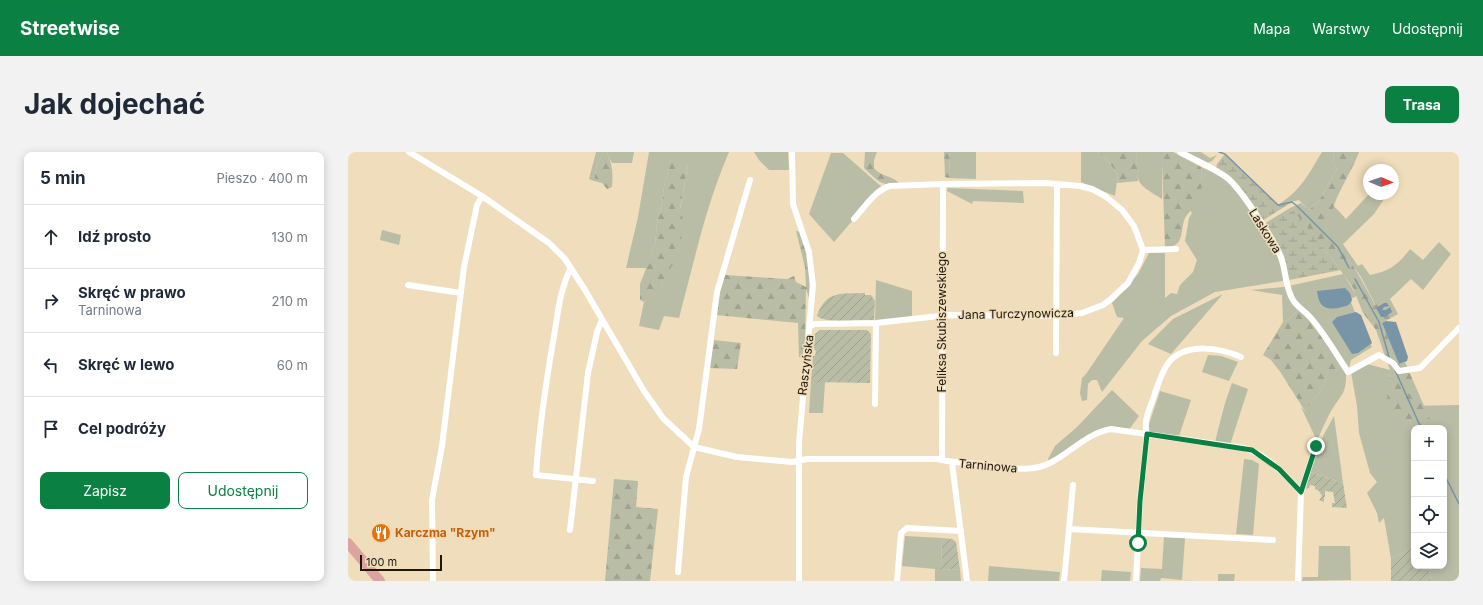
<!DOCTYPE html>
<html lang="pl">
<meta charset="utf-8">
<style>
body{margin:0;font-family:Inter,sans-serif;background:#f2f2f3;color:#1f2937}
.controls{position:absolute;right:12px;bottom:12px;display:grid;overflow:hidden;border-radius:8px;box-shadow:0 2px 10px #0003}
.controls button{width:36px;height:36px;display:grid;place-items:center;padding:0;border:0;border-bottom:1px solid #e0e1e3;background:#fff;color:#1f2937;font:20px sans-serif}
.compass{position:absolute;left:1015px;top:12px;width:36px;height:36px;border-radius:50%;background:#fff;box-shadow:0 2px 10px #0003;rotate:92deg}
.scale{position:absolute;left:12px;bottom:10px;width:82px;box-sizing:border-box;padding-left:4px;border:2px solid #1e180b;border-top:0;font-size:11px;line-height:14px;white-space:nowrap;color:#1e180b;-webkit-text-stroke:3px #efddbb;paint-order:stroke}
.stop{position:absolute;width:12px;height:12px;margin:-9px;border:3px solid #0b8043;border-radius:50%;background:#fff}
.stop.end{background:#0b8043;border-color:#fff;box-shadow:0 1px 4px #0008}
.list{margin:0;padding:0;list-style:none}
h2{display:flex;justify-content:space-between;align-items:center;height:52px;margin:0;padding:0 16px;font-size:17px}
h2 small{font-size:13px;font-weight:400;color:#747a83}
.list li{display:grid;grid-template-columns:26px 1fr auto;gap:12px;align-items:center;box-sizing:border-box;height:64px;padding:0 16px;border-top:1px solid #e0e1e3}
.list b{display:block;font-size:15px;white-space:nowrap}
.list p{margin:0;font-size:13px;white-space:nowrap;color:#747a83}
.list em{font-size:13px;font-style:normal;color:#747a83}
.actions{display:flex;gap:8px;padding:12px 16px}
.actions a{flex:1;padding:9px 0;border:1px solid #0b8043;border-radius:8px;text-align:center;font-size:14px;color:#0b8043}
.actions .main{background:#0b8043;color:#fff}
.icon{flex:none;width:22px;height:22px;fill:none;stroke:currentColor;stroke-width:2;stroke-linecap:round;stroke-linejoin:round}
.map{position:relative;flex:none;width:1111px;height:429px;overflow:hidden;border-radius:8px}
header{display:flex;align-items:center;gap:24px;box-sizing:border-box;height:56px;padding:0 20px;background:#0b8043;color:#fff}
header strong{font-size:19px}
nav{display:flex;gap:22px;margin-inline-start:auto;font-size:14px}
.intro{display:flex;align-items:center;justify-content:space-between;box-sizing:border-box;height:96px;padding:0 24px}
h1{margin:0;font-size:28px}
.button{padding:10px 18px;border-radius:8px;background:#0b8043;color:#fff;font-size:14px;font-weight:700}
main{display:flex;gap:24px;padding:0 24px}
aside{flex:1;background:#fff;border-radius:8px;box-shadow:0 2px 10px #0003}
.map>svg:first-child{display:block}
</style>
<header>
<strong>Streetwise</strong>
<nav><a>Mapa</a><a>Warstwy</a><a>Udostępnij</a></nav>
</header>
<div class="intro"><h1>Jak dojechać</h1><a class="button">Trasa</a></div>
<main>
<aside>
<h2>5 min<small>Pieszo · 400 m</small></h2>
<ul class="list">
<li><svg class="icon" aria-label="ahead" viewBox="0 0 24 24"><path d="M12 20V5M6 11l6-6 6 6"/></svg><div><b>Idź prosto</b></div><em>130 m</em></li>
<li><svg class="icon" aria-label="right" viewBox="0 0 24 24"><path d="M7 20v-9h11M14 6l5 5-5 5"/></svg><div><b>Skręć w prawo</b><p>Tarninowa</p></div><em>210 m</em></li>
<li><svg class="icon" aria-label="left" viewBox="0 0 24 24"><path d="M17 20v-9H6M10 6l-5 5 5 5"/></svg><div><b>Skręć w lewo</b></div><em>60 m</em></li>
<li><svg class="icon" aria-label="arrive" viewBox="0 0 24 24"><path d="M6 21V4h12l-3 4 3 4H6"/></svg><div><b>Cel podróży</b></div></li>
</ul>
<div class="actions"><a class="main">Zapisz</a><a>Udostępnij</a></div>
</aside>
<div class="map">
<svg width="1111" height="429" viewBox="0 0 1111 429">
<defs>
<pattern id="forest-firs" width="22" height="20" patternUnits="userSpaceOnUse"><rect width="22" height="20" fill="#b9bda6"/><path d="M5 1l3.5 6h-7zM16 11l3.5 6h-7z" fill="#9fa28e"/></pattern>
<pattern id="wetland-marsh" width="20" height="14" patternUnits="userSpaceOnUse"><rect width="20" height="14" fill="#b9bda6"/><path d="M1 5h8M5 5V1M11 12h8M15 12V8" fill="none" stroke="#9fa28e"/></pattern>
<pattern id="garden-furrows" width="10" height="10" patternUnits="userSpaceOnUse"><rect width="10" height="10" fill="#b9bda6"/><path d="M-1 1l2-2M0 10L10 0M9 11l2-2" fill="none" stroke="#9fa28e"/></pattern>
</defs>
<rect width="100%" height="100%" fill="#efddbb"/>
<path fill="#b9bda6" d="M248 0H286L284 11H264L258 0H256L249 12 246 29 241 27Z
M301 0H381C358 53 346 110 331 166L316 164 311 178 291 174 296 150 310 142 314 132 332 57 340 13 323 10 316 34 314 52 309 70 307 94 299 116H278L290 65Z
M406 0H440L441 18H421L411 8Z
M602 0H628V27L601 26Z
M733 0H750L760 9 770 23 767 44 733 30Z
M788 0H818C812 11 815 33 814 47 786 30 790 32 788 0Z
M838 0H853L862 6 869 3 864 9 859 11Z
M974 0H986L985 10 989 17 971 49 961 58 951 48 930 53C953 38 960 23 974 0Z
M483 1H495L535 36 524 46 486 90 461 62Z
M853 15C862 19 871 22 878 28 893 41 940 110 935 129L867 140 823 164 794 189 754 240 749 228H744L740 232 739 248 734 249 732 241 734 226 738 222 776 166 769 165 764 151 790 122 801 101H817V146L823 141 829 142 832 133 845 120 849 108 837 89 841 66 844 61 842 58C854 49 854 29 853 15Z
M600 36 675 39 676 51 625 49 624 52 599 39Z
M1021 42 1038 44 1026 62 995 92 1010 114 1014 112 1022 123C1042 119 1050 113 1062 97L1075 108 1091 90 1103 102 1075 138 1063 127 1042 147 1028 154 1013 125 974 70 982 74V62L985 53 998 67Z
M34 78 53 83 51 93 32 88Z
M995 122 1009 144 1002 147 1010 169 1019 184 1024 195 1003 208 1000 220 998 218C999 244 993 241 982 261 977 270 973 280 969 289L953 255 957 259 974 237 981 216 991 219 951 157 941 167 935 170 934 143 903 138 936 135Z
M528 128 564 139V165L527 170Z
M875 142 823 202 800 192 825 167Z
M860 203 873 204 890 210 881 229 854 220Z
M1019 212 1042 218 1041 231 1066 277V395L1043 407 1036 366 1031 371 1029 361 1019 341 1029 330 1022 321 1011 281 1009 254 1003 220Z
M463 230H477L475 261H461Z
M884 231 900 237 882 293 867 290 877 251Z
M764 238 791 264 780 279 763 276 701 310 700 307 707 294 729 275Z
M812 239 843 248 831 284 800 280 801 272Z
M1111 253V429H1083L1081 414H1096V276H1071L1073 275 1062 254Z
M986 264 995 331 962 320 975 284Z
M896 307 904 308 911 312 905 383 888 382Z
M557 384 594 386 593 417 612 418 613 429H587V417L554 414Z
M816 385 837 386 834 428 848 429 813 426 812 429H792L793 416 814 417Z
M971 394H1002L1003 428 954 429 955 425H970Z
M641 414 712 420 711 429H640Z
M754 418 783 420 782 429H753Z
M870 422H887L886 429H870Z"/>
<path fill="url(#forest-firs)" d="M256 0H258C265 12 265 22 264 35L259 37 254 31 246 29 249 12Z
M517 0H529L526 8V16C533 25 544 23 552 32 532 34 530 29 516 16Z
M596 0H602L601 26 597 25Z
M750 0H788L790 29 769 31 770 23 760 9Z
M818 0H825L853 15C854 27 855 41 849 52 846 57 840 60 837 66 831 81 838 93 817 96L814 7Z
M986 0H1011C1002 25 983 47 982 74L975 71C996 97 1012 124 1027 153L1042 147 1050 162 1034 171 1051 212 1057 210 1083 270V275L1066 277 1061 268 1049 266 1039 249 1042 218 1028 178 1015 161 1005 136 986 109 942 56 953 51 961 58 971 49 989 17 985 10Z
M331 7 340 13 332 56 335 69 332 99 314 132 310 143 296 150 292 148V132L307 94 309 70 314 52 316 34 323 9Z
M448 79 452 80 460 104 462 149 458 137 457 187 454 206 451 205 450 171 369 163 370 147 377 123 439 127 446 124 448 130 458 135 457 115Z
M951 157H954L998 217 991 219 981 217 974 237 957 259 933 221 923 208 915 203 935 170 941 167Z
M366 188 393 191 389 217 362 216Z
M266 327 290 329 288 355 310 357 302 429H257Z"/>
<path fill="url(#wetland-marsh)" d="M877 2 930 53 944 50 914 69 868 16 869 12Z
M942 56 950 64 993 118 941 128C937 104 929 92 916 72Z"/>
<path fill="url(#garden-furrows)" d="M517 141V143H523L527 149 526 168C514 168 477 172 469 164 478 138 493 142 517 141Z
M472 178H519L523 182 522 231 463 230 465 204H467L468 199 466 197 467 182Z
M962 320 995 331 999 356 984 355V351H987L985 340 977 339V345H976V350L971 348 974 344 971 339 967 337V334L962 333 961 336 958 337Z
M594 386 604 387 608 390 612 418 593 417Z
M1066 395V414H1081L1083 429H1043V407Z"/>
<path fill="#7795a6" d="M997 136 1002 141 1004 148C1002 153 999 154 994 155 978 159 971 156 969 139Z
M1036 151H1039L1041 154 1036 155 1034 158H1038L1042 155 1044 160 1037 165H1033L1028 156Z
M1008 160 1013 163 1024 191 1010 201 1004 202 984 170 989 165Z
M1038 169 1048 170 1060 205 1059 209 1051 212 1034 171Z"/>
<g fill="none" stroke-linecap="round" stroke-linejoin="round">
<path stroke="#7795a6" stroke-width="1.5" d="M871 0 877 2 930 53 944 50 949 54 990 95 1001 116
M1007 127 1031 170 1041 205
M1047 218 1073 276
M1096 322 1111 352"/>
<path stroke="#fff" stroke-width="6" d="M61 0 134 44 201 91 217 107 237 138 296 239 315 266 346 295 389 305 444 310 459 307H589C605 311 619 311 635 312 659 315 682 322 704 310 724 299 740 281 763 277L896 296C920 303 937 323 953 340L950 429
M444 0 445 52 461 100 465 133 451 290V429
M832 0C847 8 864 15 878 25 892 35 926 88 933 105 938 119 937 135 945 148 949 155 957 159 962 165 977 182 988 202 1000 220L1031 203 1045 211 1051 219 1072 216 1111 176
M795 98 828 97
M223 116C212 136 210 161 206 184 198 230 191 277 188 323L245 329
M60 133 113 141
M463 174 466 172 528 171 600 163 708 164 734 161 755 153 763 147 780 131 791 111 795 98 786 74 774 58 757 44 744 37 732 34 697 31 595 32 542 34C527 38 516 56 506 67
M708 201 709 32
M527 252 528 171
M594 308 595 32
M604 311 619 429
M953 340 968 294
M721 377 725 333
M222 378 240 221 249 180 254 168
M330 420 338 325 351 277 369 140 402 28
M85 429 84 348 94 294 116 115 129 53 134 44
M549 429 553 381 559 376 613 379
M716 429 721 377 925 388
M788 429 792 349 799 282C795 271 801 258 805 247 809 236 813 220 821 210 839 190 872 196 893 205"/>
<path stroke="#dca4a0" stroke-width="10" d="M0 391 32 429"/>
</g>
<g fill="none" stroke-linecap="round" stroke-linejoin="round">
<path stroke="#0b8043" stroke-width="5" d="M790 391 792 349 799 282 904 298 931 317 953 340 968 294"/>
</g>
<defs>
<symbol id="restaurant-disc" viewBox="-11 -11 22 22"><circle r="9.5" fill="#e8710a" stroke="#efddbb"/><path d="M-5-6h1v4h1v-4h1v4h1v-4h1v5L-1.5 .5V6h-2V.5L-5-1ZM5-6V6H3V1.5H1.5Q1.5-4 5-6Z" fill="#fff"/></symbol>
</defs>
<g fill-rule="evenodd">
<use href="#restaurant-disc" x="22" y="370" width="22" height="22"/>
</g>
<g text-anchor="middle" stroke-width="3" stroke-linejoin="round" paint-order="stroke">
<g font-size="12" fill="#1e180b" stroke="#efddbb">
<text transform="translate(917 79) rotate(58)" y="4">Laskowa</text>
<text transform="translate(668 162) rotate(-1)" y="4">Jana Turczynowicza</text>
<text transform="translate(594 170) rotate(-90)" y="4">Feliksa Skubiszewskiego</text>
<text transform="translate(458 213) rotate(-83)" y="4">Raszyńska</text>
<text transform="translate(640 314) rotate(5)" y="4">Tarninowa</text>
</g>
<g font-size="12" font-weight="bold" fill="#c56008" stroke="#efddbb" text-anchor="start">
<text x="47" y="385">Karczma "Rzym"</text>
</g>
</g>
</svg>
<div class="controls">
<button>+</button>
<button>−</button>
<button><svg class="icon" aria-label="locate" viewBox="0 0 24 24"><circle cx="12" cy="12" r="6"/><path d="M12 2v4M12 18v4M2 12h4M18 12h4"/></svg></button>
<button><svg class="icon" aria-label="layers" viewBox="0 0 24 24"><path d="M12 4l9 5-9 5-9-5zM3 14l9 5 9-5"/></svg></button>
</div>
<svg class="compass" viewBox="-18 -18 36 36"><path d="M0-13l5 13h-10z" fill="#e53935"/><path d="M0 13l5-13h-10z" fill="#747a83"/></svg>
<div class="scale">100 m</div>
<div class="stop" style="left:790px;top:391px"></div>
<div class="stop end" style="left:968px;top:294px"></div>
</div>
</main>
